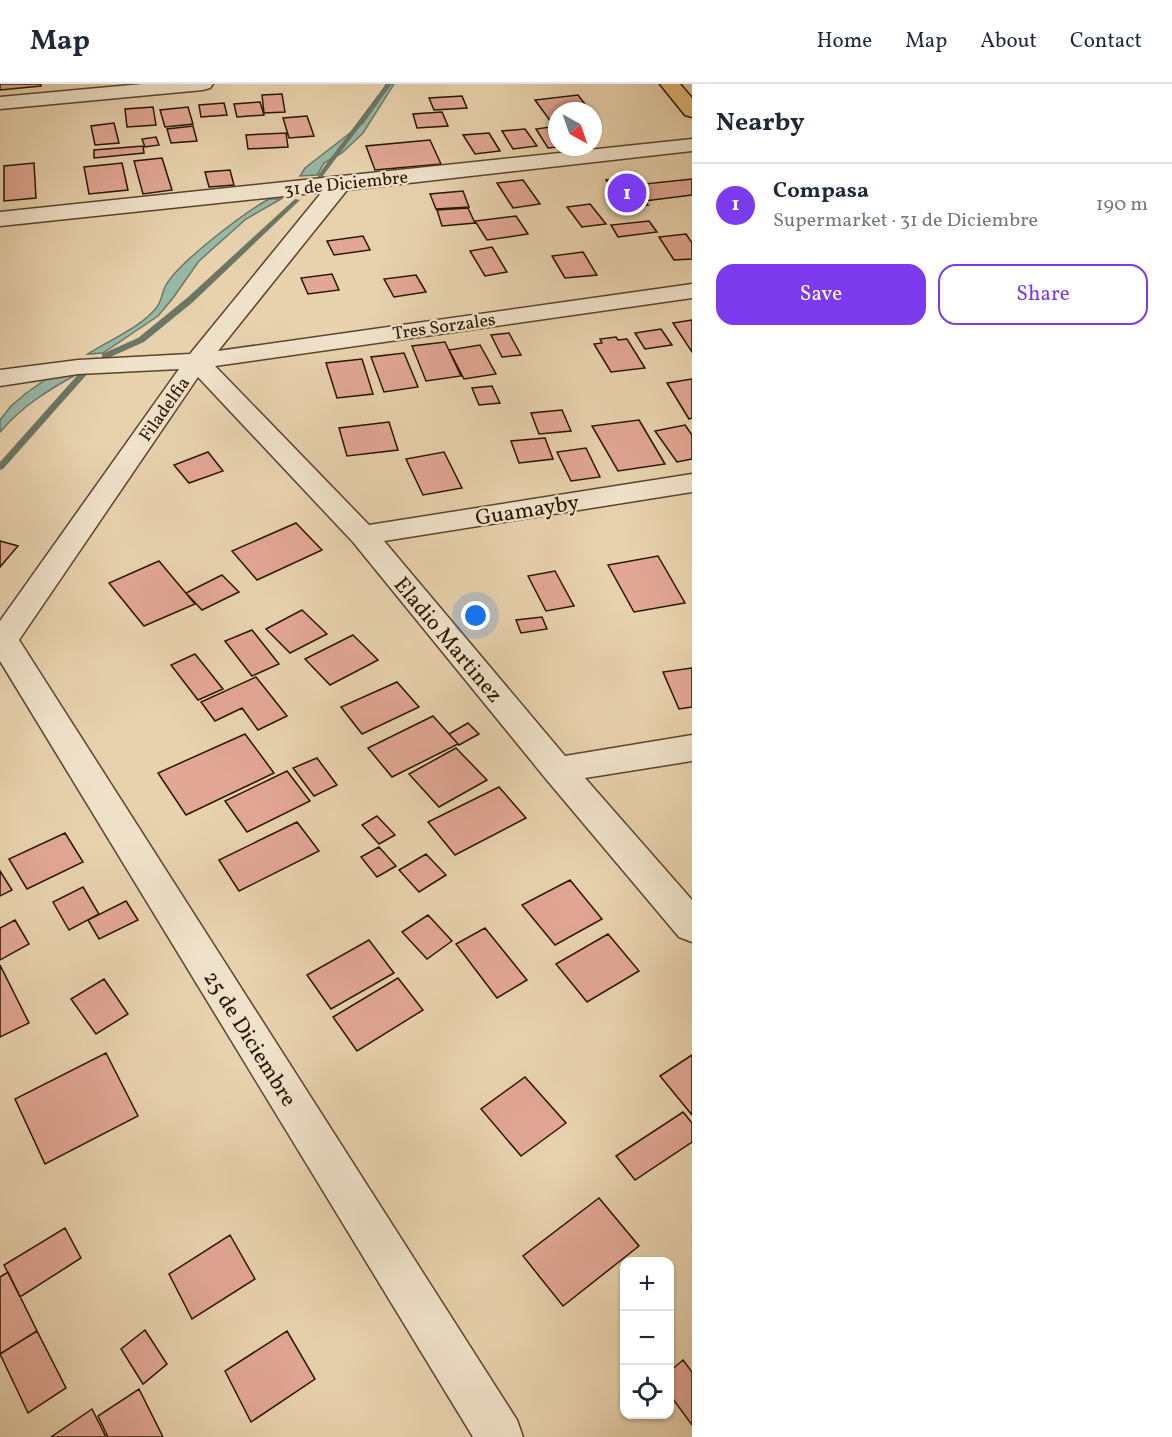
<!DOCTYPE html>
<meta charset="utf-8">
<style>
body{margin:0;font-family:Vollkorn,serif;background:#f6f6f7;color:#1f2937}
.controls{position:absolute;right:18px;bottom:18px;display:grid;overflow:hidden;border-radius:12px;box-shadow:0 2px 4px #0004}
.controls button{width:54px;height:54px;display:grid;place-items:center;padding:0;border:0;border-bottom:2px solid #e0e1e3;background:#fff;color:#1f2937;font:30px sans-serif}
.compass{position:absolute;left:548px;top:18px;width:54px;height:54px;border-radius:50%;background:#fff;box-shadow:0 2px 4px #0004;rotate:140deg}
.you{position:absolute;left:476px;top:532px;width:21px;height:21px;margin:-15px;border:4px solid #fff;border-radius:50%;background:#1a73e8;box-shadow:0 0 0 9px #1a73e833}
.badge{display:grid;place-items:center;width:39px;height:39px;border-radius:50%;background:#7c3aed;color:#fff;font-size:20px;font-weight:700}
.pin{position:absolute;translate:-50% -50%;border:3px solid #fff;box-shadow:0 2px 6px #0006}
.list{margin:0;padding:0;list-style:none}
h2{display:flex;justify-content:space-between;align-items:center;height:78px;margin:0;padding:0 24px;font-size:26px}
h2 small{font-size:20px;font-weight:400;color:#747a83}
.list li{display:grid;grid-template-columns:39px 1fr auto;gap:18px;align-items:center;box-sizing:border-box;height:84px;padding:0 24px;border-top:2px solid #e0e1e3}
.list b{display:block;font-size:22px;white-space:nowrap}
.list p{margin:0;font-size:20px;white-space:nowrap;color:#747a83}
.list em{font-size:20px;font-style:normal;color:#747a83}
.actions{display:flex;gap:12px;padding:18px 24px}
.actions a{flex:1;padding:14px 0;border:2px solid #7c3aed;border-radius:18px;text-align:center;font-size:21px;color:#7c3aed}
.actions .main{background:#7c3aed;color:#fff}
.icon{flex:none;width:33px;height:33px;fill:none;stroke:currentColor;stroke-width:2;stroke-linecap:round;stroke-linejoin:round}
.map{position:relative;flex:none;width:692px;height:1353px;overflow:hidden}
header{display:flex;align-items:center;gap:36px;box-sizing:border-box;height:84px;padding:0 30px;background:#fff;border-bottom:2px solid #e0e1e3}
header strong{font-size:28px}
nav{display:flex;gap:33px;margin-inline-start:auto;font-size:21px}
main{display:flex}
aside{flex:1;background:#fff}
.map>svg:first-child{display:block}
</style>
<header>
<strong>Map</strong>
<nav><a>Home</a><a>Map</a><a>About</a><a>Contact</a></nav>
</header>
<main>
<div class="map">
<svg width="692" height="1353" viewBox="0 0 692 1353">
<rect width="100%" height="100%" fill="#e8d2ae"/>
<filter id="stains"><feTurbulence type="fractalNoise" baseFrequency=".00333" numOctaves="4"/><feColorMatrix values="0 0 0 0 .2 0 0 0 0 .09 0 0 0 0 .02 0 0 0 .5 -.17"/></filter>
<radialGradient id="worn" r=".72"><stop offset=".6" stop-color="#630" stop-opacity="0"/><stop offset="1" stop-color="#630" stop-opacity=".3"/></radialGradient>
<path fill="#98b8a6" stroke="#6b7764" stroke-width="1.5" d="M386 0H394L363 49 342 69 324 79 317 91 300 92 305 84 363 39 378 18Z
M269 115H281L246 135 199 177 173 214 158 232 103 269 88 270C108 257 143 242 157 223 162 216 162 208 166 201 180 177 244 129 269 115Z
M79 289C50 305 22 322 0 348V336L11 322 25 310 52 291Z"/>
<g fill="none" stroke-linecap="round" stroke-linejoin="round">
<path fill="#6b7764" fill-rule="evenodd" d="M386 0H392L322 93H318V91Z
M295 115 300 116 193 218 144 258 108 274H102V270L138 254 187 214Z
M82 286H88L89 288 3 385 0 386V378Z"/>
</g>
<path fill="#e2a795" stroke="#281501" stroke-width="1.5" d="M0 0H41V2L0 6Z
M282 10 285 28 264 29 262 11Z
M578 11 590 27H557V42H554L535 16Z
M462 12 467 24 434 26 429 14Z
M260 18 264 31 237 33 234 20Z
M224 19 227 31 201 33 199 21Z
M153 23 156 41 127 43 125 25Z
M188 23 193 40 165 43 160 26Z
M442 28 448 42 417 44 413 30Z
M307 32 314 52 289 54 283 34Z
M114 39 119 59 95 61 91 42Z
M193 42 197 57 171 59 167 45Z
M557 42V63L548 64 536 45Z
M525 45 537 62 513 65 502 47Z
M286 49 288 63 248 65 246 51Z
M489 49 500 67 475 70 463 51Z
M156 53 159 61 145 63 142 55Z
M430 56 441 80 375 86 366 62Z
M143 62 144 69 94 74V66Z
M162 74 172 106 143 110 134 77Z
M34 79 36 114 4 117V82Z
M122 79 128 106 89 110 84 83Z
M230 86 234 101 209 103 205 88Z
M630 94 645 117 648 121 624 123 606 96Z
M692 95V111L645 117 635 101Z
M523 96 540 120 513 124 497 99Z
M463 107 469 123 436 125 430 110Z
M590 120 606 140 582 143 567 123Z
M468 124 475 139 442 142 437 126Z
M516 132 528 150 487 156 475 137Z
M649 137 657 148 618 153 611 141Z
M686 150 692 159V175L674 176 659 153Z
M363 152 370 166 334 171 327 157Z
M492 163 507 188 485 192 470 167Z
M583 168 597 191 565 194 552 172Z
M332 190 339 206 308 210 301 194Z
M416 191 426 208 394 213 384 195Z
M692 236V268L673 239Z
M661 245 672 261 645 265 635 249Z
M509 249 521 271 502 273 491 251Z
M616 253 618 256 627 255 645 284 611 288 594 260 602 259 600 255Z
M445 258 461 292 426 297 412 262Z
M480 261 496 290 464 295 449 266Z
M404 269 418 303 384 308 371 273Z
M362 275 373 310 337 314 326 279Z
M692 295V334L689 335 667 299Z
M492 302 500 319 479 321 472 304Z
M562 326 571 347 539 350 531 329Z
M639 336 665 380 618 387 592 342Z
M389 338 398 366 347 372 339 344Z
M685 341 692 351V375L677 378 655 347Z
M545 354 553 375 519 379 511 357Z
M586 364 600 393 571 397 557 368Z
M208 368 223 387 189 399 174 381Z
M444 368 462 404 423 411 406 375Z
M296 439 322 466 257 496 232 467Z
M0 457 18 462 0 483Z
M658 472 685 519 634 528 608 481Z
M159 477 195 520 144 542 109 499Z
M555 487 574 522 546 527 528 492Z
M222 491 239 508 202 526 186 509Z
M302 526 327 550 290 569 266 545Z
M542 533 547 545 521 549 516 536Z
M252 546 279 580 252 592 225 557Z
M353 551 378 576 330 601 305 575Z
M195 570 223 605 198 616 171 581Z
M692 584V623L679 625 663 588Z
M256 593 287 632 258 646 242 624 215 637 201 618Z
M397 598 419 623 362 650 341 623Z
M433 632 458 660 392 693 368 664Z
M468 639 479 650 459 661 449 650Z
M245 650 274 689 186 731 158 689Z
M456 664 487 696 439 723 409 690Z
M317 674 337 701 314 712 293 684Z
M287 687 310 717 247 748 225 717Z
M499 703 526 734 455 771 428 738Z
M377 732 395 751 379 760 362 741Z
M297 738 319 767 239 807 219 776Z
M65 749 83 778 27 805 9 775Z
M379 763 396 782 377 793 361 773Z
M426 770 446 791 419 808 399 786Z
M0 787 12 806 0 812Z
M570 796 602 835 555 861 522 821Z
M83 803 99 830 69 846 53 818Z
M126 817 138 836 99 855 88 836Z
M428 831 452 857 427 875 402 848Z
M15 836 29 860 0 876V844Z
M485 844 527 896 497 914 456 860Z
M608 850 639 887 587 918 556 880Z
M369 856 394 889 331 925 307 891Z
M0 881 29 939 0 953Z
M398 894 423 926 357 967 333 933Z
M104 895 128 930 96 950 71 915Z
M106 969 138 1032 45 1080 15 1015Z
M692 971V1031L660 992Z
M525 993 566 1039 521 1072 481 1025Z
M683 1028 692 1039V1058L635 1096 616 1072Z
M599 1114 639 1162 563 1222 523 1172Z
M65 1144 81 1174 20 1213 4 1181Z
M230 1151 255 1195 192 1235 169 1190Z
M8 1188 37 1247 0 1270V1193Z
M145 1246 167 1280 143 1300 121 1265Z
M37 1247 66 1304 28 1329 0 1270Z
M287 1247 315 1295 251 1338 225 1287Z
M683 1276 692 1288V1341L670 1311V1287Z
M139 1305 163 1353H108L98 1332Z
M92 1325 106 1353H51Z"/>
<g fill="none" stroke-linecap="round" stroke-linejoin="round">
<defs>
<path id="minor" d="M142 0H213L210 4 203 6 0 25V13Z
M692 55V67L347 106 218 267 692 200V214L215 282 369 441 692 390V408L384 457 565 672 692 651V677L585 694 692 816V858L679 853 546 695 353 458 198 293 19 556 517 1336 523 1353H473L0 577V537L179 285 78 290 0 302V286L78 276 190 270 322 108 0 142V128Z"/>
<path id="major" d="M660 0H680L692 14V33L685 31Z"/>
</defs>
<use href="#minor" stroke="#58442c" stroke-width="3"/>
<use href="#major" stroke="#281501" stroke-width="3"/>
<use href="#minor" fill="#f0e2ca" fill-rule="evenodd"/>
<use href="#major" fill="#e4b977" fill-rule="evenodd"/>
</g>
<g text-anchor="middle" stroke-width="4.5" stroke-linejoin="round" paint-order="stroke">
<g font-size="18" fill="#281501" stroke="#f0e2ca">
<text transform="translate(346 99) rotate(-6)" y="6">31 de Diciembre</text>
<text transform="translate(444 242) rotate(-8)" y="6">Tres Sorzales</text>
<text transform="translate(164 325) rotate(-55)" y="6">Filadelfia</text>
</g>
<g font-size="22" fill="#281501" stroke="#f0e2ca">
<text transform="translate(527 425) rotate(-9)" y="8">Guamayby</text>
<text transform="translate(449 555) rotate(50)" y="8">Eladio Martinez</text>
<text transform="translate(251 954) rotate(58)" y="8">25 de Diciembre</text>
</g>
</g>
<rect width="100%" height="100%" filter="url(#stains)"/>
<rect width="100%" height="100%" fill="url(#worn)"/>
</svg>
<div class="controls">
<button>+</button>
<button>−</button>
<button><svg class="icon" aria-label="locate" viewBox="0 0 24 24"><circle cx="12" cy="12" r="6"/><path d="M12 2v4M12 18v4M2 12h4M18 12h4"/></svg></button>
</div>
<svg class="compass" viewBox="-18 -18 36 36"><path d="M0-13l5 13h-10z" fill="#e53935"/><path d="M0 13l5-13h-10z" fill="#747a83"/></svg>
<div class="you"></div>
<div class="pin badge" style="left:627px;top:109px">1</div>
</div>
<aside>
<h2>Nearby<small></small></h2>
<ul class="list">
<li><span class="badge">1</span><div><b>Compasa</b><p>Supermarket · 31 de Diciembre</p></div><em>190 m</em></li>
</ul>
<div class="actions"><a class="main">Save</a><a>Share</a></div>
</aside>
</main>
